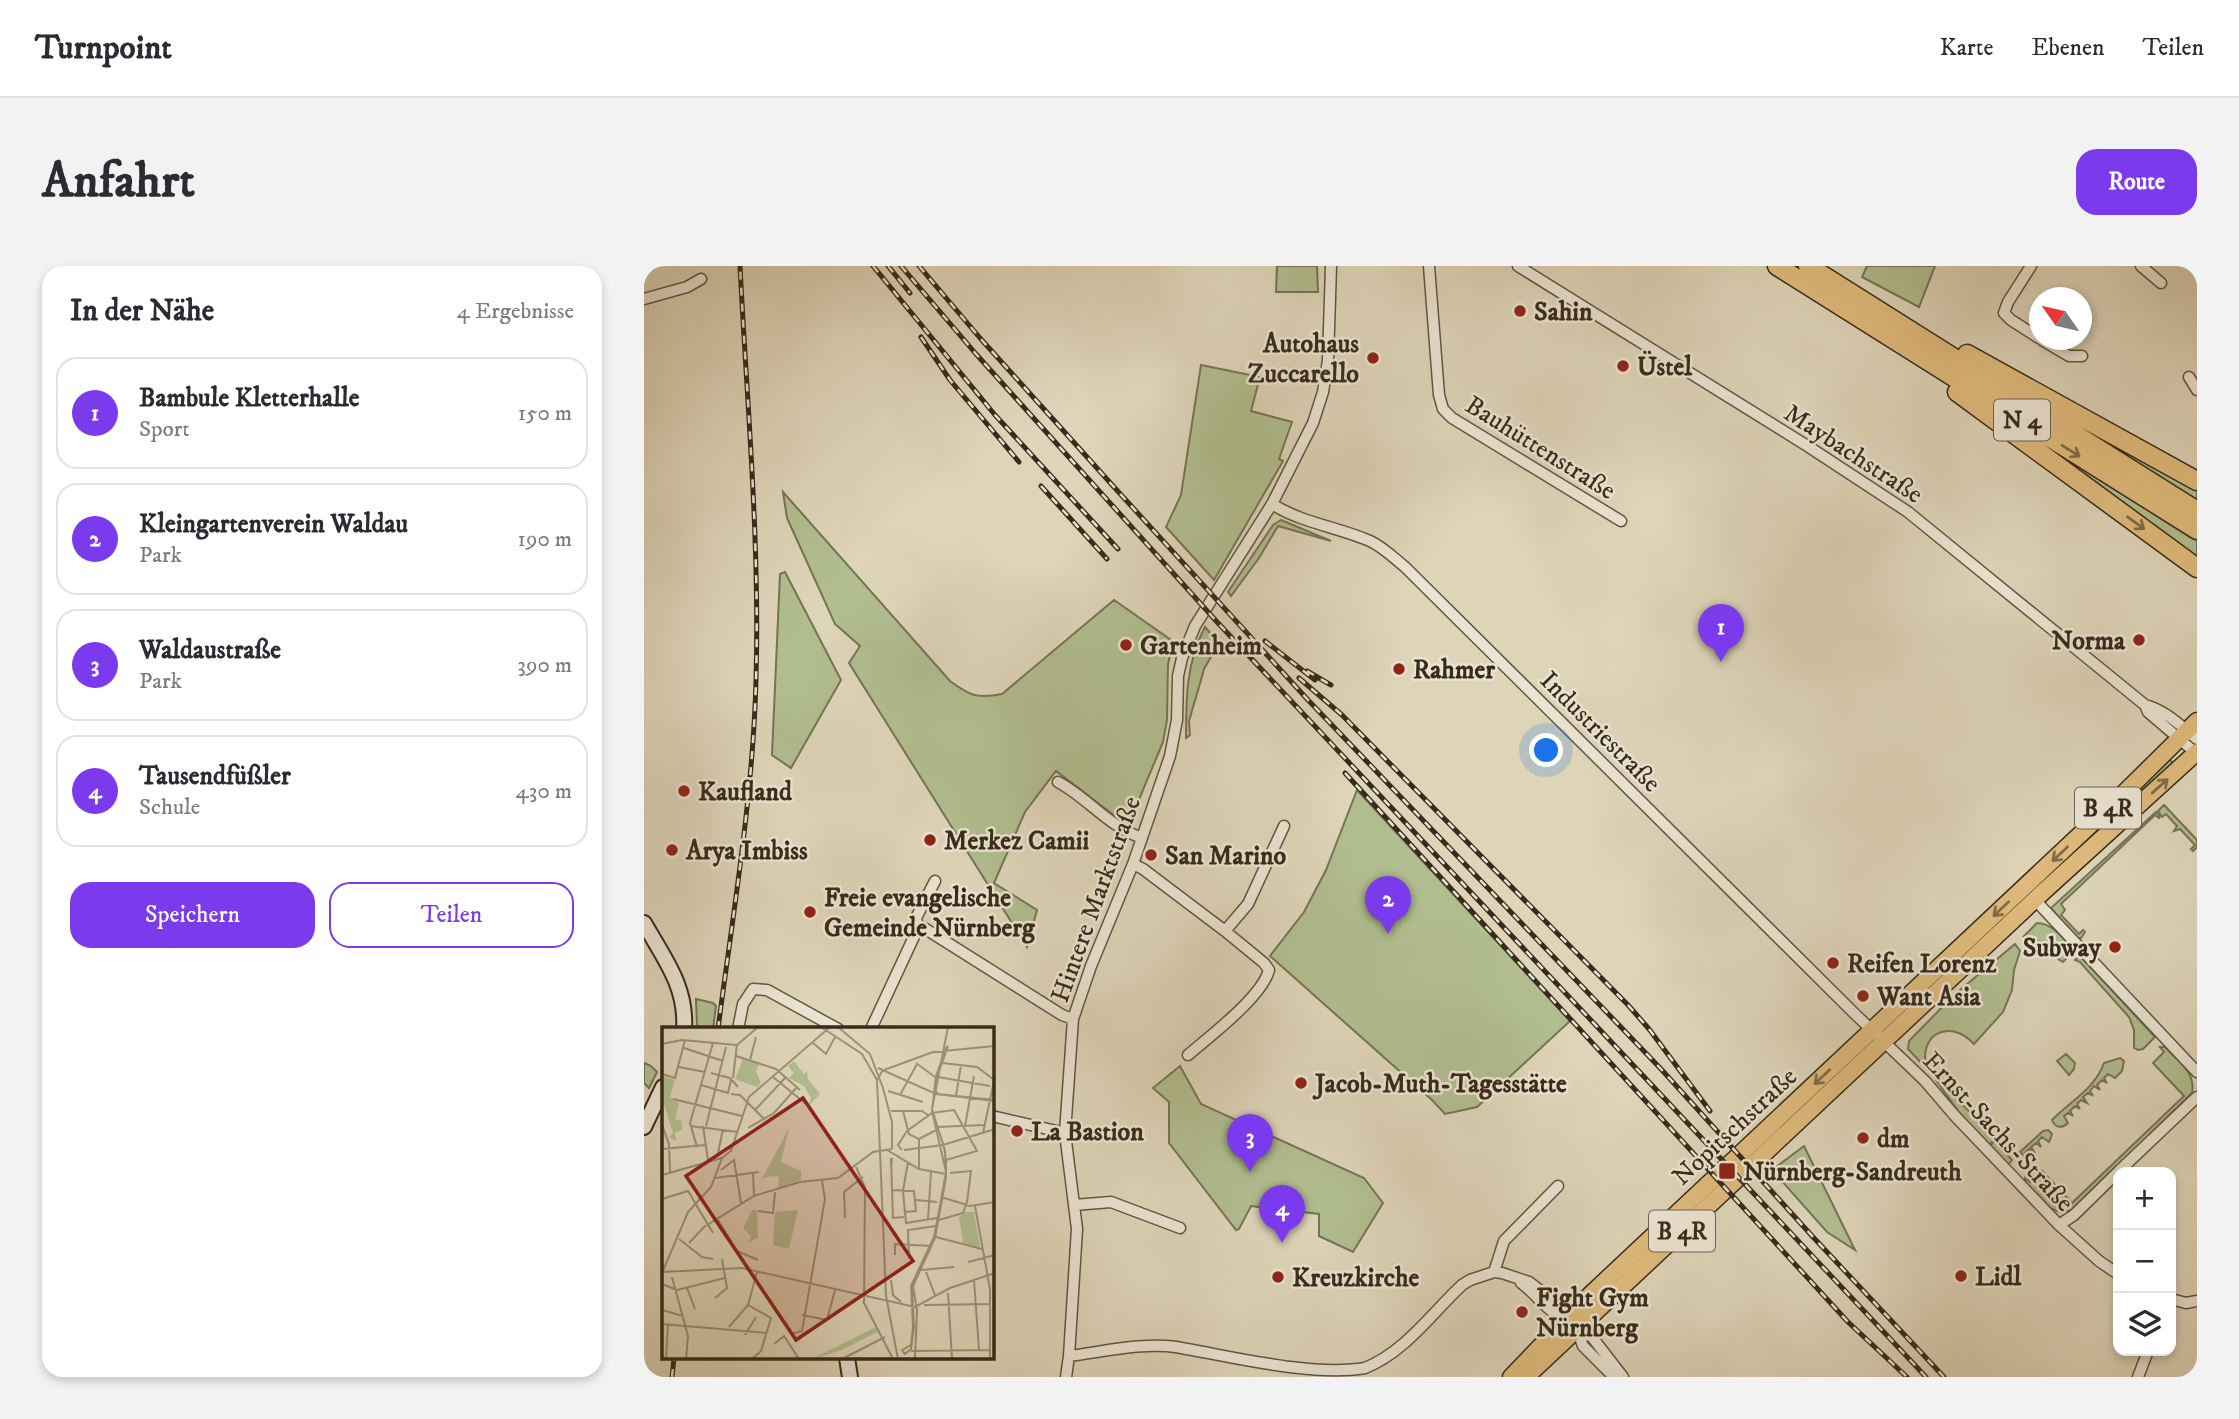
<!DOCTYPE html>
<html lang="de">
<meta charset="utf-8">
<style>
body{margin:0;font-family:"IM FELL DW Pica",serif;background:#f2f2f3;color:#2b2b33}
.controls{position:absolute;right:21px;bottom:21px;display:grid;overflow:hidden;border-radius:14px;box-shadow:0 4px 10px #0003}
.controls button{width:63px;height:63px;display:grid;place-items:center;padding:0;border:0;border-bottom:2px solid #e1e1e2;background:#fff;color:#2b2b33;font:35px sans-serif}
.compass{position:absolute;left:1385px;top:21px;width:63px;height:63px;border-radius:50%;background:#fff;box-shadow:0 4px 10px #0003;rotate:304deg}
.you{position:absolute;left:903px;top:485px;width:24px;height:24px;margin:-18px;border:5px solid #fff;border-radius:50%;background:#1a73e8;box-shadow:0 0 0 10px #1a73e833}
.badge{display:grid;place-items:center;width:46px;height:46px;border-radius:50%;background:#7c3aed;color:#fff;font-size:23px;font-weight:700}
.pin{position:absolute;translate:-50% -58px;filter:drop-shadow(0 2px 4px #0008)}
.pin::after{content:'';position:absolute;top:37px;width:24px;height:21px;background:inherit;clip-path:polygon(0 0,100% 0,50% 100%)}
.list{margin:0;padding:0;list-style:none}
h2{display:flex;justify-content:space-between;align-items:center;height:91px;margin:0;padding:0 28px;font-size:30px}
h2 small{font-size:23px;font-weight:400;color:#7c7c81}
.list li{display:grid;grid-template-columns:46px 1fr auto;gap:21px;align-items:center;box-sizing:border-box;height:112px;margin:0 14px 14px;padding:0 14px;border:2px solid #e1e1e2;border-radius:21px}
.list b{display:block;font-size:26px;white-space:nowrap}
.list p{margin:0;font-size:23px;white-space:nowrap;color:#7c7c81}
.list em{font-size:23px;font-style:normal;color:#7c7c81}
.actions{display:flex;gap:14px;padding:21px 28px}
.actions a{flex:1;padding:16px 0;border:2px solid #7c3aed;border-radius:21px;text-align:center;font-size:24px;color:#7c3aed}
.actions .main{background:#7c3aed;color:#fff}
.icon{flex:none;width:38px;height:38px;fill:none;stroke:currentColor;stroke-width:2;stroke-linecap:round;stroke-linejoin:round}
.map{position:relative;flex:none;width:1553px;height:1111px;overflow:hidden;border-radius:21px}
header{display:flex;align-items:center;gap:42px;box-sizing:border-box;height:98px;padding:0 35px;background:#fff;border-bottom:2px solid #e1e1e2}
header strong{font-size:33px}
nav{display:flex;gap:38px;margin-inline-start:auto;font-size:24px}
.intro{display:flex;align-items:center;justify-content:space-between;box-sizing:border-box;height:168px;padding:0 42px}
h1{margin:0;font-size:49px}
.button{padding:18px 32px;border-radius:21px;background:#7c3aed;color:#fff;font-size:24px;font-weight:700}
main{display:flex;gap:42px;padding:0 42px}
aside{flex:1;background:#fff;border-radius:21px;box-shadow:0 4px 10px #0003}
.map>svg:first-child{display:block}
</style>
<header>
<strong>Turnpoint</strong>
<nav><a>Karte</a><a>Ebenen</a><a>Teilen</a></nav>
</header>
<div class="intro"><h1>Anfahrt</h1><a class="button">Route</a></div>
<main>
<aside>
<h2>In der Nähe<small>4 Ergebnisse</small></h2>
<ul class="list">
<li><span class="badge">1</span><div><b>Bambule Kletterhalle</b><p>Sport</p></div><em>150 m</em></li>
<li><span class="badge">2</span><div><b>Kleingartenverein Waldau</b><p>Park</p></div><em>190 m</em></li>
<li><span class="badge">3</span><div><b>Waldaustraße</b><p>Park</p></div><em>390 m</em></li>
<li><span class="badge">4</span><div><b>Tausendfüßler</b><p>Schule</p></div><em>430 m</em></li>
</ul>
<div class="actions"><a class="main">Speichern</a><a>Teilen</a></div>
</aside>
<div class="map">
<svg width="1553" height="1111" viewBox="0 0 1553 1111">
<rect width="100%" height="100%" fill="#ded4b8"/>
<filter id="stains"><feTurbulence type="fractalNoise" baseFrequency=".00286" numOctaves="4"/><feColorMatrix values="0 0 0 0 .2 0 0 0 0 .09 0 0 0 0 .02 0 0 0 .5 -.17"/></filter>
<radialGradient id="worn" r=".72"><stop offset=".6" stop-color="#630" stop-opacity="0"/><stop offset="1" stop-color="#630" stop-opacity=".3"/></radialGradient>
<path fill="#b1bd8f" stroke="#747455" stroke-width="2" d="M633 0H673L674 26H632Z
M1223 0H1291L1275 41 1218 11Z
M557 99 616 111 607 145 648 156 635 193 639 195 570 314 522 261 537 229Z
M1400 139 1553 220V234Z
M1383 169 1553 274V292Z
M139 226 306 415C326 430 334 433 358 428L470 334 527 374 529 378 524 398 523 454 519 476 484 560 412 505 381 546 350 617 393 644 383 681 205 397 216 380 191 358 143 252Z
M637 254 687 275 634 260 615 292 587 330 584 326 629 259Z
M141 306 197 414 147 502 128 489 136 308Z
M561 361 575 377 560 403 557 414 545 455 546 469 542 472C542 434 542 396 561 361Z
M1524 492 1529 497 1457 561 1406 613 1307 703 1335 672Z
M713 524 926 755 833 841 801 848 788 834 626 690 660 646 682 604Z
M1520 539 1553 574V581L1549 585 1547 583 1551 579 1536 563 1530 565 1533 560 1522 548 1518 551 1514 545Z
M1512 546 1516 550 1515 552 1511 549 1417 638 1421 644 1417 649 1435 668 1439 664 1441 666 1437 672H1433L1407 642Z
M1393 657C1409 657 1420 674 1430 684L1419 696C1403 687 1401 673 1380 670Z
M1371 678 1376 685 1370 704 1368 724 1359 746 1330 778C1305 751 1273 769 1283 803L1264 783 1265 775 1310 729Z
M1436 690 1511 771 1499 783 1494 784 1490 782V764L1485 751 1436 696 1431 694Z
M52 733 69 737 72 740 69 763H53Z
M1516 781H1521C1534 795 1552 806 1548 827L1506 868V870L1430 943C1408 954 1395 931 1381 917V912L1386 916 1398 905 1428 937 1540 830 1509 797 1520 786Z
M1422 788 1431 797 1430 803 1425 809 1413 795Z
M1476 792 1480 795 1478 805 1471 812 1464 808 1460 812 1463 817 1458 814 1453 819 1456 824 1450 820 1446 825 1449 830 1444 827 1439 831 1443 837 1437 834 1433 838 1436 843 1431 840 1426 845 1429 850 1424 847 1420 850 1424 857C1418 863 1411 862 1408 854 1425 836 1451 823 1460 797Z
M0 797 7 800 13 806 5 822 0 817Z
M536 800 557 838 720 912 739 937 709 986 675 970V948L607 940 595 963 592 964 525 877V836L509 822Z
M1293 813 1352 872 1345 879 1315 849 1316 848 1292 814Z
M1404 864 1408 868 1405 876 1398 871 1394 875 1397 881 1392 877 1387 881 1391 887 1385 883 1381 887 1384 894 1376 886 1399 865Z
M1353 872 1359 875 1357 877 1361 882 1359 884 1368 894 1364 899 1346 880Z
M1160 880 1211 984 1183 966 1128 904Z"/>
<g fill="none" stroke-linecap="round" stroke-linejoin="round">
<defs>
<path id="street" d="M785 0 795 129 799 143 808 152 977 255
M874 0 1165 181 1264 246 1501 439 1504 446 1553 488
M1387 0 1364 36 1360 47 1367 54 1395 72
M1497 0 1517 17
M0 33 43 21 57 13
M1398 74 1425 90H1438
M1545 111 1553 124
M628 238C658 257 694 261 726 275 739 281 750 292 761 301L1212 749 1281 815 1311 850 1415 959 1455 995 1474 1008
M1501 439C1521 444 1537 460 1553 473
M414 516C444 532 465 561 498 572
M489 598 499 603 581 665 620 697 625 704C618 731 566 770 544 789
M1391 634 1553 806
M274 662H280L418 749 429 753
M581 665 604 638 640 560
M94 763 99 738 109 723 123 724 194 763
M227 763 274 662 272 652 291 615
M348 850 421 867
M1474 906 1553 831
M430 939 467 936 536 962
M1415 959 1430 949 1474 906
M850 1006 860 975 914 920
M877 1017C894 1029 902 1046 922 1052
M1527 1033 1542 1037 1553 1035
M933 1063 939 1080 970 1111
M425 1090C458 1086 500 1076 532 1081 586 1090 667 1111 721 1102 761 1086 787 1048 818 1019L826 1014 850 1006 858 1007 885 1016 916 1040 922 1052 933 1063 948 1071 979 1111
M422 1111 425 1090 433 963 421 867 429 753 447 700 489 598 526 490 533 454 534 410 538 392 551 360 628 238 669 157 679 126 684 94 687 0
M1494 1111 1504 1085"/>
<path id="secondary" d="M0 657C20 692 43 721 40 763
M0 861 19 821
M203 1092 206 1111"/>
<path id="primary" d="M867 1111 946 1029 1475 532 1553 455
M882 1111 1399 626 1553 486"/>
<path id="highway" d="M1133 0 1553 264
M1164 0 1553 245
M1323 88 1553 215
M1313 126 1553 302"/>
</defs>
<use href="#street" stroke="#625542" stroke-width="13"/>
<use href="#secondary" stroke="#382b1b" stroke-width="18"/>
<use href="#primary" stroke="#382b1b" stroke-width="19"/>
<use href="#highway" stroke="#382b1b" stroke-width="21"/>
<use href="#street" stroke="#eae3d1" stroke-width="10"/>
<use href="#secondary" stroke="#eae3d1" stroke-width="14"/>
<use href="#primary" stroke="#dfba7c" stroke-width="16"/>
<use href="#highway" stroke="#dfba7c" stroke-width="18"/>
<defs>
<path id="rail" d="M229 0 351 149 474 283
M244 0 266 27
M257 0 332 88 574 357 1282 1111
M275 0 336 72 470 221 664 434 1017 803 1169 971 1300 1111
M277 71 306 114 375 196
M397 220 463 293
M621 375 671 414
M663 405 687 419
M655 412 698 449 984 739 1005 763 1066 845
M701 507 1204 1056 1263 1111
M74 763C89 647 109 531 112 414 116 276 103 138 96 0
M28 1111 30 1092"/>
</defs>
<use href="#rail" stroke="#382b1b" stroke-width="5"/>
<use href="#rail" stroke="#eae3d1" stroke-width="2.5" stroke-dasharray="8" stroke-linecap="butt"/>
</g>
<defs><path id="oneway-shaft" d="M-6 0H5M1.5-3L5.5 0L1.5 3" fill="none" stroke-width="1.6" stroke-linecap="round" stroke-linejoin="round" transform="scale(1.75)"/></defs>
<g stroke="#836b47">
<use href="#oneway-shaft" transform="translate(1427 185) rotate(32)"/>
<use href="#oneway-shaft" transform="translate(1492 257) rotate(36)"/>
<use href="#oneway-shaft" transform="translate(1516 520) rotate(-42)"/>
<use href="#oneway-shaft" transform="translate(1416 588) rotate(137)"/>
<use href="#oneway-shaft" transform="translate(1357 643) rotate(137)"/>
<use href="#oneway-shaft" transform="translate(1178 811) rotate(137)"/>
</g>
<g fill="#8f2418" stroke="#eae3d1" stroke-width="2.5">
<circle cx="876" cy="45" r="7"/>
<circle cx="729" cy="92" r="7"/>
<circle cx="979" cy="100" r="7"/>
<circle cx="1495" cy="374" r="7"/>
<circle cx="482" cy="379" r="7"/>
<circle cx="755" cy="403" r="7"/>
<circle cx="40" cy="525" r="7"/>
<circle cx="286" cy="574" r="7"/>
<circle cx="28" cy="584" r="7"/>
<circle cx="507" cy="589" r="7"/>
<circle cx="166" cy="646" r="7"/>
<circle cx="1471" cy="681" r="7"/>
<circle cx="1189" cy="697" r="7"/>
<circle cx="1219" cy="730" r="7"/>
<circle cx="657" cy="817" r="7"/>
<circle cx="373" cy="865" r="7"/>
<circle cx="1219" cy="872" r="7"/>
<rect x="1074" y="896" width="18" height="18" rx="3.5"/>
<circle cx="1317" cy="1010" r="7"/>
<circle cx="634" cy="1011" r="7"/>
<circle cx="878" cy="1046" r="7"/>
</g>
<g text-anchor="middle" stroke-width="5" stroke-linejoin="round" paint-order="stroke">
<g fill="#eae3d1" stroke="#6d6252" stroke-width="2">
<rect x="1350" y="133.5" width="56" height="41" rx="5"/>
<rect x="1431" y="521.5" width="66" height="41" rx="5"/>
<rect x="1005" y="944.5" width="66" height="41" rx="5"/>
</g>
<g font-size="24" font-weight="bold" fill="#382b1b">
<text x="1378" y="162">N 4</text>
<text x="1464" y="550">B 4R</text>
<text x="1038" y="973">B 4R</text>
</g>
<g font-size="26" font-weight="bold" fill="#382b1b" stroke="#eae3d1" text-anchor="start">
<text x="890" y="54">Sahin</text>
<text x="715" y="86" text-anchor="end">Autohaus<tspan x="715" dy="30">Zuccarello</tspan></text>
<text x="993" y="109">Üstel</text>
<text x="1481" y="383" text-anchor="end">Norma</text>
<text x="496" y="388">Gartenheim</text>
<text x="769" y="412">Rahmer</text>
<text x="54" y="534">Kaufland</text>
<text x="300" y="583">Merkez Camii</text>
<text x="42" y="593">Arya Imbiss</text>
<text x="521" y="598">San Marino</text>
<text x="180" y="640">Freie evangelische<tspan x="180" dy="30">Gemeinde Nürnberg</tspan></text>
<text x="1457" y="690" text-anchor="end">Subway</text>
<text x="1203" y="706">Reifen Lorenz</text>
<text x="1233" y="739">Want Asia</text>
<text x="671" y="826">Jacob-Muth-Tagesstätte</text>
<text x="387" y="874">La Bastion</text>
<text x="1233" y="881">dm</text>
<text x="1099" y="914">Nürnberg-Sandreuth</text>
<text x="1331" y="1019">Lidl</text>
<text x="648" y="1020">Kreuzkirche</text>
<text x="892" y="1040">Fight Gym<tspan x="892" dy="30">Nürnberg</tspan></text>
</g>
<g font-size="26" fill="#382b1b" stroke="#eae3d1">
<text transform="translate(897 181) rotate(32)" y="9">Bauhüttenstraße</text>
<text transform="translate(1210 187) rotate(33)" y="9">Maybachstraße</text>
<text transform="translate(957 465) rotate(45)" y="9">Industriestraße</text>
<text transform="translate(451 633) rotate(-70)" y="9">Hintere Marktstraße</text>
<text transform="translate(1090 860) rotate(-43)" y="9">Nopitschstraße</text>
<text transform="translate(1355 865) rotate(47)" y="9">Ernst-Sachs-Straße</text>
</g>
</g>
<g transform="translate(18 761)">
<rect width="332" height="332" fill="#ded4b8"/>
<path d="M81 32 97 37 94 44 99 56 95 60 73 52ZM132 34 142 47 145 44 146 52 158 67 147 78 149 71 142 59 127 51 132 46 126 39ZM0 49 13 53 8 70 17 76 13 92 20 94V103L13 105 14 114 7 110 11 106 0 71ZM127 101 119 135 139 144V153L116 161 117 150 110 149 101 151 96 159ZM91 182 95 184 96 211 87 215 89 209 81 201ZM136 183 127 222 111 218 113 185ZM303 185H312L318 220 301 216 297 190ZM214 300 217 304 180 323 150 332Z" fill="#b1bd8f"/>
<path fill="none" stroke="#9c9079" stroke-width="2" d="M159 0 200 27 215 53M176 0 208 27 221 61M151 16 164 27 173 10M0 17 20 13 75 18 96 0M285 19 274 49 270 84 284 145 273 208 249 259 251 300 249 318 240 323 243 327 249 322 252 300 250 259 272 210 284 148V133L282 120 270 83 275 50 286 19M22 21 61 34M74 29 114 42 138 63M88 33 94 10M254 36 273 50M280 36 315 40 331 52M17 40 43 45M216 41 274 67 333 74M221 43 215 53 224 269 236 332M222 43 271 25 333 19M49 46 68 51 76 60M0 47 13 51 23 13M111 50 144 77M276 50 328 59M71 51 75 17M39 58 66 66 69 53M221 61 230 95V122M272 61 276 67 333 73M226 64 261 75M69 67 78 68 103 93M238 68 255 37M294 69 299 38M11 72 80 89M93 83 124 50M229 84H260L266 88M241 84 247 107 257 112V142M0 98 7 117 8 145M28 99 76 105M41 99 46 133M44 99 64 20M303 99 312 49M275 100 322 98M86 101 112 86 135 60M321 106 333 49M257 112 276 102M35 120 28 96 51 16M0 122 43 118M225 123 257 142 284 147M240 123 236 118 245 104 270 86 292 83 315 124 284 133M242 123 281 118 333 102M56 126 61 102M246 135 241 164 244 196 275 191M194 140 203 160 202 277M229 141 230 132H229L231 191 242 190M59 143 72 133 79 176M91 146 92 169M0 148 60 131M53 151 97 145M230 163 252 164 254 184 242 185M279 170 308 179 333 175M0 172 26 164 51 206M254 173 275 175M313 179 328 262V332M96 184 111 186 113 165M183 191 182 165 201 150M266 192 269 145M56 193 75 224 96 233M277 193 301 186 305 175 309 144 288 146M274 210 320 222M17 212 40 230 51 232M27 216 42 200 92 169 138 155 176 151 211 125 230 122M233 228V217L270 219M247 231 246 203 274 199M306 235 333 228M259 243 292 240M0 245 80 241 253 280 288 261 333 246M264 245 273 268M0 246 26 185 49 160 60 131 69 124 87 70 168 0M10 250 26 309 24 332M229 253 231 268 239 275M312 253 317 323M0 257 15 263 63 251M25 261 33 282M286 266 290 332M53 271 65 261 60 232M201 274 231 332M86 278 109 291 99 324 90 332M262 278 329 277M0 283 21 289M140 288 165 293 173 263M0 297 104 306M67 300 86 278 95 245M129 307 140 304 163 172 160 154M83 308 94 290M112 317 122 309 137 332M249 324 328 323M4 332 6 297M180 332 223 310M253 332 255 283 251 259 273 211 284 151 283 124 270 82 286 0"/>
<path fill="#8f2418" fill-opacity="0.15" stroke="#8f2418" stroke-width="3.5" d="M141 71 251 234 134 313 24 149Z"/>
<rect width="332" height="332" fill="none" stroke="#382b1b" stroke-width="3.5"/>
</g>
<rect width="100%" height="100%" filter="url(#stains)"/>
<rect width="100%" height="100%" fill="url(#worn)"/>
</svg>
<div class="controls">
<button>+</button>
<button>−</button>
<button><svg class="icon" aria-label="layers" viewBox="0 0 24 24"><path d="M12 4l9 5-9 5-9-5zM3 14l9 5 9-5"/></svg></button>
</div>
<svg class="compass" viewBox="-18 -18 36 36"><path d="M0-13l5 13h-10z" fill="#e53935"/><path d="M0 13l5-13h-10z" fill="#7c7c81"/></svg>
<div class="you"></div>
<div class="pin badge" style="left:1077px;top:396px">1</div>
<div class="pin badge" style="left:744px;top:668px">2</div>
<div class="pin badge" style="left:606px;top:906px">3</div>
<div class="pin badge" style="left:638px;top:977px">4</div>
</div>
</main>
